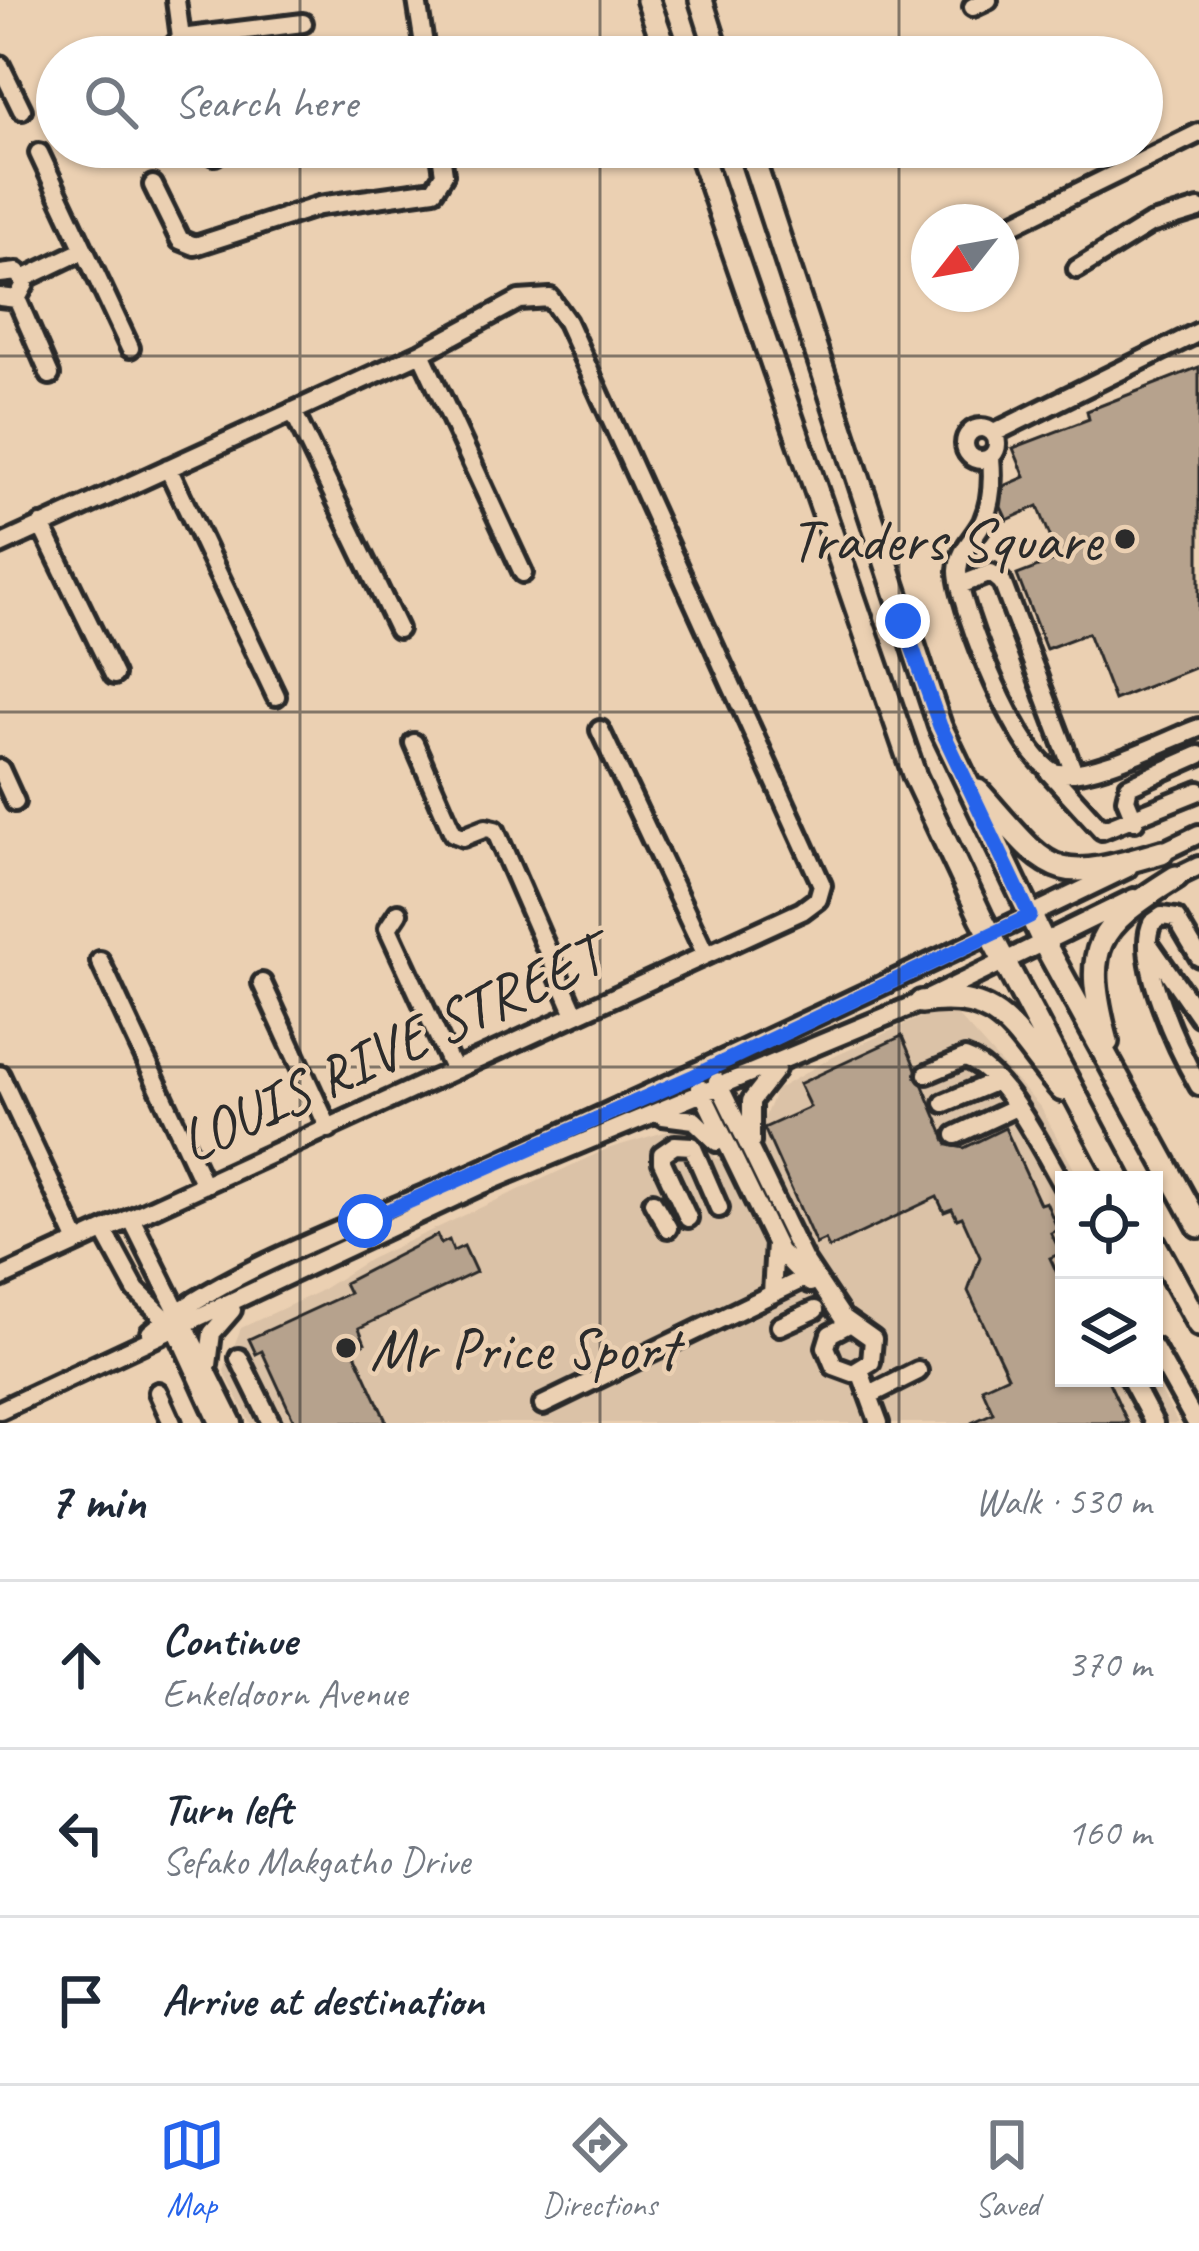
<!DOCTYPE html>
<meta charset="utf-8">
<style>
body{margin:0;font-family:Caveat,sans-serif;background:#f6f6f7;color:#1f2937}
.controls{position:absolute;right:36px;bottom:36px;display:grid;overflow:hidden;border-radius:0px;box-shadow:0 3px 9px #0004}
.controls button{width:108px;height:108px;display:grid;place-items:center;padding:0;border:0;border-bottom:3px solid #e0e1e3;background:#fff;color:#1f2937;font:60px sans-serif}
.compass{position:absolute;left:911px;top:204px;width:108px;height:108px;border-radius:50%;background:#fff;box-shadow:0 3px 9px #0004;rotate:239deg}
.stop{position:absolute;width:36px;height:36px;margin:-27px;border:9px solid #2563eb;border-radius:50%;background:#fff}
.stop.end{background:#2563eb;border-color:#fff;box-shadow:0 3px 12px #0008}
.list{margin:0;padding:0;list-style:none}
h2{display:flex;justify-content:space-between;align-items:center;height:156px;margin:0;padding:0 48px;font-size:51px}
h2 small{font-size:39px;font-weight:400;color:#747a83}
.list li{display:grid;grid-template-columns:78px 1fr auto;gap:36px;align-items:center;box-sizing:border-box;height:168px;padding:0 48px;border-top:3px solid #e0e1e3}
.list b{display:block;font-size:45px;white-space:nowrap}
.list p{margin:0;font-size:39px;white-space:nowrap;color:#747a83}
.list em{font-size:39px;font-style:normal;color:#747a83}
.icon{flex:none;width:66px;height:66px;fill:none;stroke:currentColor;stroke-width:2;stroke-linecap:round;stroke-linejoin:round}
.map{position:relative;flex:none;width:1199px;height:1423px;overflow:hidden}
.search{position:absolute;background:#fff;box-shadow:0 3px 9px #0004;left:36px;right:36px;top:36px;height:132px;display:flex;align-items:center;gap:30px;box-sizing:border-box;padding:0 42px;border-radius:66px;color:#747a83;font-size:45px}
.sheet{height:660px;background:#fff}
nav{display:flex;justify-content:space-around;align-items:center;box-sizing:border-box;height:168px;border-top:3px solid #e0e1e3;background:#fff;font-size:33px;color:#747a83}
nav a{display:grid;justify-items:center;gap:6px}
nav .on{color:#2563eb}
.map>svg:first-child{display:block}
</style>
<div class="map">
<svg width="1199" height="1423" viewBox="0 0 1199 1423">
<rect width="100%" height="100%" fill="#ebd0b2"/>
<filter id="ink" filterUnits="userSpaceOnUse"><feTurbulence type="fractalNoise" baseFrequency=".00833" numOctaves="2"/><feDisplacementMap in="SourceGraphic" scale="24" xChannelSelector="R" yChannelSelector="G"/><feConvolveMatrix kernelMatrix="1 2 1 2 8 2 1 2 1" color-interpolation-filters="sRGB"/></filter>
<g filter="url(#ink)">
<path fill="#dbc2a7" d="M930 1013 958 1016 1041 1108 1080 1180H1064V1378H1154L1178 1423H250L224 1371 241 1328 318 1292 370 1259 607 1149 678 1128 704 1137 716 1159 765 1137 761 1126 776 1090 831 1058Z"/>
<path fill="#b6a28d" stroke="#2b2b2b" stroke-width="3" d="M1199 367V666L1114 700 1088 633 1046 649 1017 575 1059 559 1038 506 1007 520 1001 507 1004 486 1025 477 1013 448 1089 419 1087 411Z
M902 1036 948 1145 964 1148 1005 1128 1040 1204 1046 1202 1058 1230 1051 1233 1061 1253 1050 1258 1064 1288V1378H1107L1128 1423H971L993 1413 982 1388 1008 1376 968 1291 980 1257 962 1217 957 1219 952 1209 944 1212 937 1197 829 1248 825 1240 816 1244 764 1128 810 1107 799 1084Z
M437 1235 441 1244 449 1240 453 1251 464 1246 476 1272 359 1328 365 1343 353 1349 387 1423H295L262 1351 256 1354 249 1339 349 1293 344 1283Z"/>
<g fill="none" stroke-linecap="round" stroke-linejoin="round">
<defs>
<path id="minor" d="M417 0 426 57
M973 7 988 0
M231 33 236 57
M181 38 303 23
M164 57 181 38 176 0
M0 65 22 110
M210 147 215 155
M39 153 130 348
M153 185 180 240 195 246 319 206 434 190 444 174 440 147
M1001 230 1199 133
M924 264 929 262
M1077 269 1150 224 1199 209
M0 274 17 272 25 284 17 299 0 297
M23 279 84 250
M17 299 50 375
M421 353 523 573
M293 411 398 629
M965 444a16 16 0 1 1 32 0a16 16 0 1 1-32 0Z
M994 433 1199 332
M991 458C993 479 992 502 983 522 974 539 959 550 958 571 958 606 1022 768 1058 773 1093 778 1164 741 1199 728
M168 468 276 696
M41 525 114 675
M0 545 421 353 519 300 550 298 567 322 822 885 818 899 802 911 0 1278
M960 585 991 573 1002 582 1074 773
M600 730 706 955
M414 743 453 833 463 837 486 828 495 830 575 1014
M0 769 15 802
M1049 772 1102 830 1199 791
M1135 821 1126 799 1129 786 1199 755
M1151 857 1199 834
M1168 881 1199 866
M398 913 388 928 453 1069
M1148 943 1199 1016
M1199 957 1176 918 1162 916 1152 923C1134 958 1180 1053 1199 1086
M100 961 204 1185
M262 983 329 1129
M927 1074 965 1058C1006 1072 1042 1150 1064 1187
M0 1075 78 1242
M717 1081 804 1260 842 1317 873 1339 871 1362 853 1373 834 1366 826 1347 830 1334 849 1324
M700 1088 779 1251 810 1283
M944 1103 994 1082
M663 1116 694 1120 717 1142
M956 1135 1016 1107
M751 1142V1101L776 1069
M653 1202 668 1228
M131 1218 233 1423
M688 1218 662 1162V1154L675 1145 692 1146 719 1208
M104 1231 136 1290 176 1329 219 1423
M772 1294 775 1243
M780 1326 815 1310
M150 1333C225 1269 375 1218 467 1176 689 1076 909 974 1128 868
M1154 1348 1196 1423
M239 1358 271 1423
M208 1365 212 1333 232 1310
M860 1371 879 1423
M1130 1378 1154 1423
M158 1392 172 1423
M872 1394 918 1371
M543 1405 805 1278
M0 1410 483 1184 921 1002 1134 898"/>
<path id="major" d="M648 0 668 57
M701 0 719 57
M698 147 915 777 981 917 1120 1180
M749 147 940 726 1044 943 1199 1226
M978 791C1053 875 1049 886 1162 852
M921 1002C1005 989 1015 1038 1062 1090
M1107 1042C1082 946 1094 928 1176 877
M1154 1243 1199 1325"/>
</defs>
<use href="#minor" stroke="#2b2b2b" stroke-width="26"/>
<use href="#major" stroke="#2b2b2b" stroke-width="30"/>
<use href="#minor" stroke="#ebd0b2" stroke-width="16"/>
<use href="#major" stroke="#ebd0b2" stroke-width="21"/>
</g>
</g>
<g fill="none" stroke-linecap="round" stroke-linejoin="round" filter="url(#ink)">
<path stroke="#2563eb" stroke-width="15" d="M365 1221 694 1076 1030 916 940 726 903 621"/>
</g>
<path fill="none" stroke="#2b2b2b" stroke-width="3" stroke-opacity="0.55" d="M300 0V57M600 0V57M899 0V57M300 147V1423M600 147V1423M899 147V1423M0 356H1199M0 712H1199M0 1067H1199"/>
<g fill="#2b2b2b" stroke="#ebd0b2" stroke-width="4.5">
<circle cx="1125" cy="539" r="12"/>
<circle cx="346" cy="1348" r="12"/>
</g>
<g text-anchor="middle" stroke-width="9" stroke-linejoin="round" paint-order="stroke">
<g font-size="60" fill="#2b2b2b" stroke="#ebd0b2" text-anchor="end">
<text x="1101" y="560">Traders Square</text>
<text x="370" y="1369" text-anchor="start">Mr Price Sport</text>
</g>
<g font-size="60" fill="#2b2b2b" stroke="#ebd0b2">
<text transform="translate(390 1047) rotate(-25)" y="21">LOUIS RIVE STREET</text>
</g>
</g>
</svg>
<div class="controls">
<button><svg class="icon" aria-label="locate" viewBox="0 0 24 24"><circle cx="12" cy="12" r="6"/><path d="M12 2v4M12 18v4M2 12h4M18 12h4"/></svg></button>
<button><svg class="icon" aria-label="layers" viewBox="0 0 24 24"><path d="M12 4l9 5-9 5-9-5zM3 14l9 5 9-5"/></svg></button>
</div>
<svg class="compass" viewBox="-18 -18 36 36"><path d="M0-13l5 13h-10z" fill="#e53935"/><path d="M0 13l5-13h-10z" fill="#747a83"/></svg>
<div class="stop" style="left:365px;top:1221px"></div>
<div class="stop end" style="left:903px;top:621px"></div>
<div class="search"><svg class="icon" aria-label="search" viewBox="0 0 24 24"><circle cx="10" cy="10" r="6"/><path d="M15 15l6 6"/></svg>Search here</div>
</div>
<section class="sheet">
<h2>7 min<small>Walk · 530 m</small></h2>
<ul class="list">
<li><svg class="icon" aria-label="ahead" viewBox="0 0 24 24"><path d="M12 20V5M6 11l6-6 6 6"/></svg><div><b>Continue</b><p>Enkeldoorn Avenue</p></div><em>370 m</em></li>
<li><svg class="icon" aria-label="left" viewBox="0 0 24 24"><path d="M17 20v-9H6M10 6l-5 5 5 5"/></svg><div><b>Turn left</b><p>Sefako Makgatho Drive</p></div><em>160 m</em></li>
<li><svg class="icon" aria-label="arrive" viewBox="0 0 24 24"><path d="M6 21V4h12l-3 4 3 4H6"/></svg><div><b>Arrive at destination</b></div></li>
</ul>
</section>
<nav>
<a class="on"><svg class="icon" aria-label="map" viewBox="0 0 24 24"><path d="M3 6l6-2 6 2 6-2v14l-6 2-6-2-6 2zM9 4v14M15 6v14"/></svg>Map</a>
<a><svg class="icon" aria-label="directions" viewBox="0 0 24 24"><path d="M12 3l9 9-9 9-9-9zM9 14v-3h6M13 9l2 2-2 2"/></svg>Directions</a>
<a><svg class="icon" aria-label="saved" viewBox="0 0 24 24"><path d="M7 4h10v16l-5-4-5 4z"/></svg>Saved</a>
</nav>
